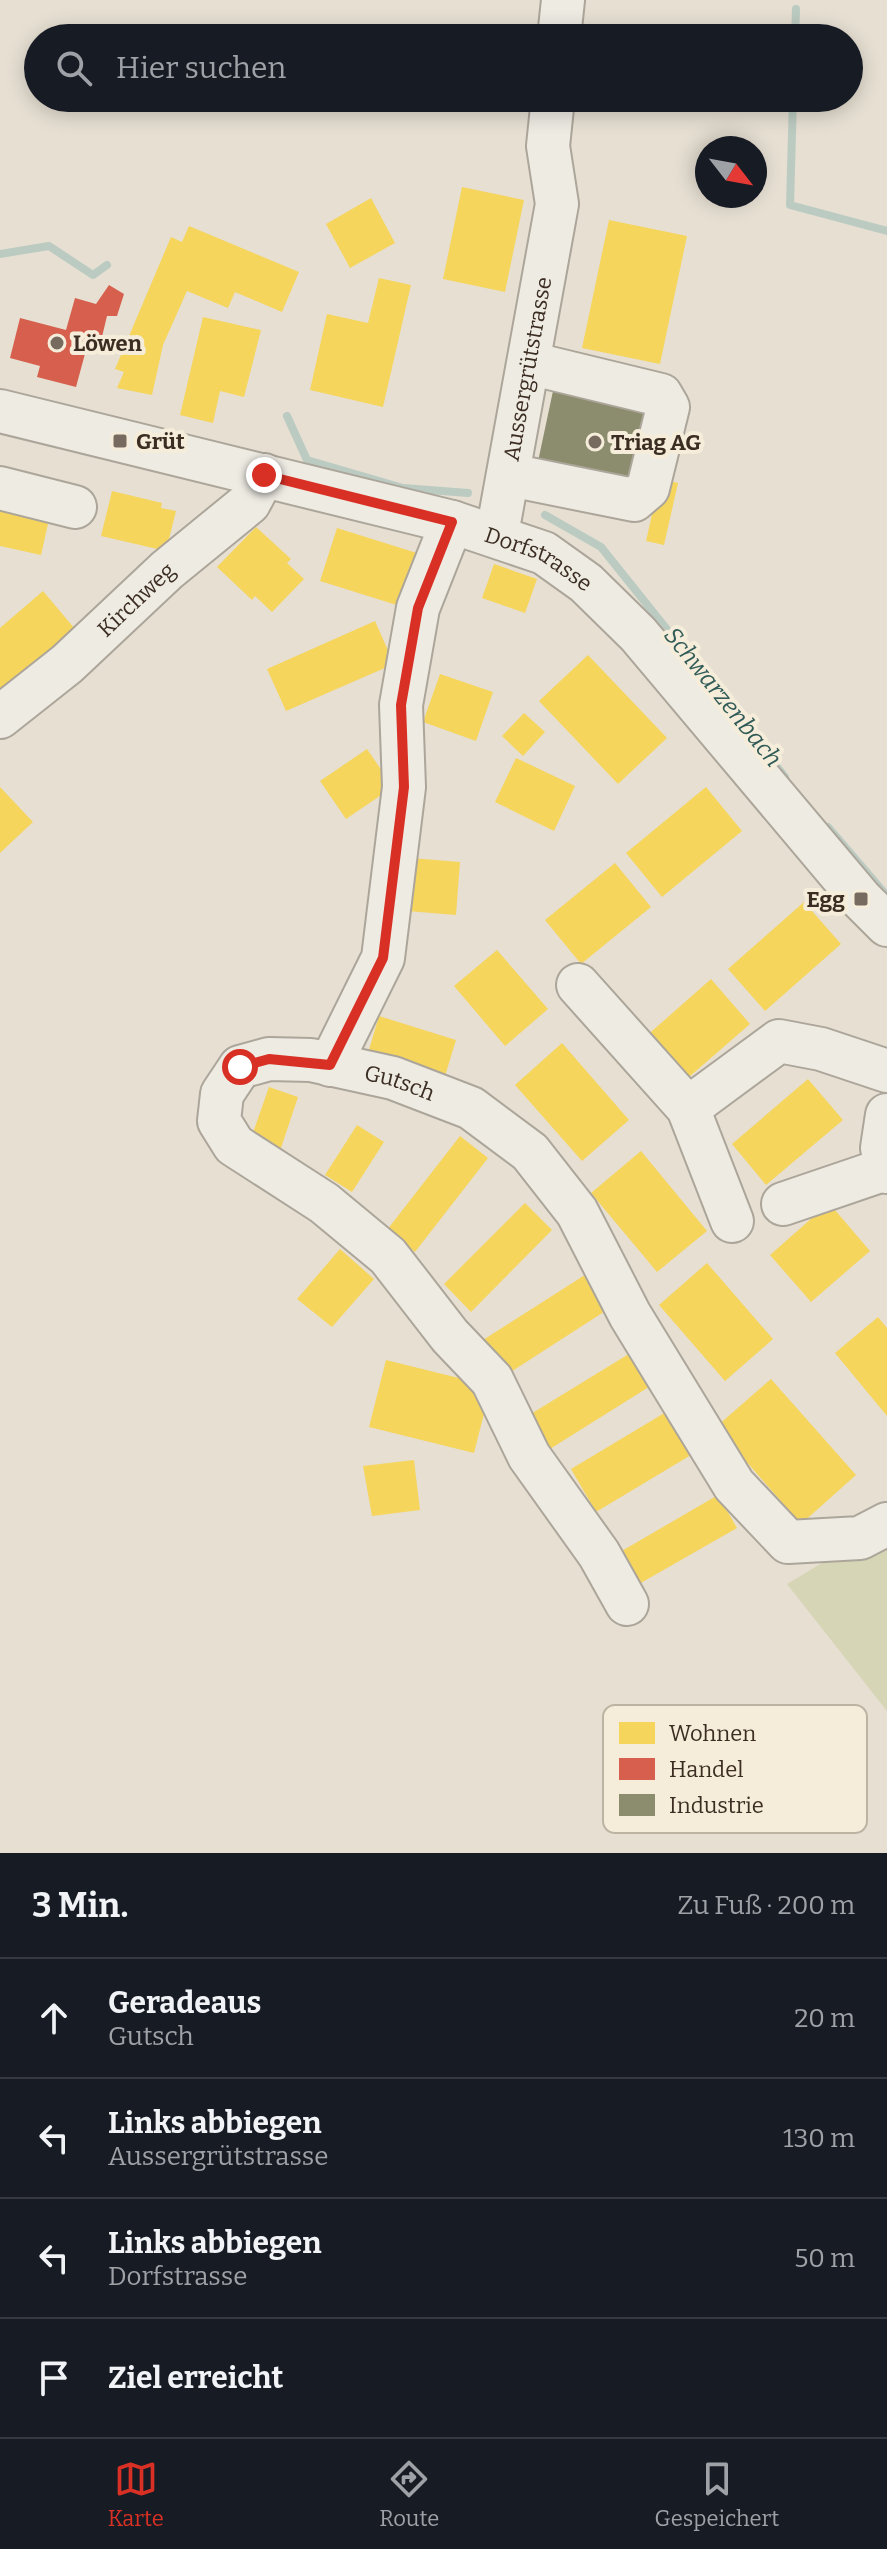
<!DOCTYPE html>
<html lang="de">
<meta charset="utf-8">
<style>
body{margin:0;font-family:Bitter,serif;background:#242831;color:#f1f3f6}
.compass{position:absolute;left:695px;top:136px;width:72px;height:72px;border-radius:50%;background:#171b24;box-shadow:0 4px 20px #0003;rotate:121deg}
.stop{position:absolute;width:24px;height:24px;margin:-18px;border:6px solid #d93025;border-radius:50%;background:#fff}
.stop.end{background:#d93025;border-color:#fff;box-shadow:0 2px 8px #0008}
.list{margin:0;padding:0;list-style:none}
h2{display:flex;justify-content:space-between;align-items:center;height:104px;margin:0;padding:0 32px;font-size:34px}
h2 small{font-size:26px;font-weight:400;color:#9ea1a6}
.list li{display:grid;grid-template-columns:52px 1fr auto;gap:24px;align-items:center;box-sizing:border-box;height:120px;padding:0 32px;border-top:2px solid #363941}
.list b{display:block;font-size:30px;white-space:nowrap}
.list p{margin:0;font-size:26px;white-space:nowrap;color:#9ea1a6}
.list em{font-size:26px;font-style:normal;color:#9ea1a6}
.icon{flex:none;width:44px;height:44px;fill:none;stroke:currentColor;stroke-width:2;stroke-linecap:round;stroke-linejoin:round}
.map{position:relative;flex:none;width:887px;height:1853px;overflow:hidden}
.search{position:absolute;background:#171b24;box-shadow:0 4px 20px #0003;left:24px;right:24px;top:24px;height:88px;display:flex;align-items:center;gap:20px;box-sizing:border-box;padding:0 28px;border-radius:44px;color:#9ea1a6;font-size:30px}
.sheet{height:584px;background:#171b24}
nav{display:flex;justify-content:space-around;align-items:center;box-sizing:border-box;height:112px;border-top:2px solid #363941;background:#171b24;font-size:22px;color:#9ea1a6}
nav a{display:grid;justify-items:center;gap:4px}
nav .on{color:#d93025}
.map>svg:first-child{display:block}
</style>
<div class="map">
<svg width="887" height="1853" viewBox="0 0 887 1853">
<rect width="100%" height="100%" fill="#e6dfd2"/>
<path fill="#d6d5b5" d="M887 1524V1711L787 1584Z"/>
<path fill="#f6d55c" d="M462 187 524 200 505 292 443 279Z
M371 198 395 243 350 268 326 224Z
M609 220 687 236 660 364 582 348Z
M189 226 299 272 282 312 235 292 228 308 187 291 163 345 152 395 117 388 124 372 115 369 171 237 182 242Z
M379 278 411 285 383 407 310 390 327 314 368 323Z
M203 317 261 330 244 397 220 391 213 423 180 415Z
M660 479 678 483 664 545 646 541Z
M112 491 162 503 161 508 176 511 166 551 101 536Z
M0 503 50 515 41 555 0 546Z
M256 527 291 559 287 563 304 579 272 612 255 596 252 600 217 567Z
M337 528 420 554 403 607 320 581Z
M494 564 537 579 525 613 482 598Z
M43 591 75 629 0 694V628Z
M375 621 394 664 286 711 267 669Z
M588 655 667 738 618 784 539 701Z
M440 674 493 692 476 741 423 722Z
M524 713 545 732 523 756 502 736Z
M367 749 393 787 346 819 320 781Z
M516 758 575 786 554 831 495 802Z
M0 787 33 822 0 853Z
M706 787 742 831 662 897 626 853Z
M411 858 460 862 456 915 407 911Z
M615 863 651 907 581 964 545 920Z
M804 902 841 944 765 1011 728 969Z
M497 950 548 1009 505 1046 454 986Z
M711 979 750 1024 681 1084 643 1039Z
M379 1016 456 1040 445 1076 368 1053Z
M562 1043 629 1120 582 1161 515 1085Z
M808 1079 843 1120 766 1185 732 1144Z
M269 1087 298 1097 280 1151 250 1141Z
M357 1125 384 1142 352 1192 325 1175Z
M460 1136 488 1158 415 1252 387 1230Z
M641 1151 707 1231 657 1272 591 1193Z
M525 1203 552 1230 471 1312 444 1284Z
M829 1203 870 1251 811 1302 770 1255Z
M340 1249 374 1279 332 1327 297 1299Z
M707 1263 773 1339 725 1381 659 1305Z
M588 1273 610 1308 506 1375 483 1340Z
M878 1317 887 1328V1416L835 1353Z
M632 1352 652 1385 542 1454 521 1420Z
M386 1360 491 1386 474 1453 369 1427Z
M771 1379 856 1475 801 1524 716 1427Z
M666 1412 691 1455 596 1512 571 1469Z
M414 1460 420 1510 372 1516 363 1466Z
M718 1495 737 1528 639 1584 620 1552Z"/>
<path fill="#d6604d" d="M109 285 124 294 117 316H107L101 341 89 339 76 387 37 377 40 366 10 358 20 318 66 330 75 298 96 304Z"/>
<path fill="#8c8c6e" d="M553 391 654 413 637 493 536 471Z"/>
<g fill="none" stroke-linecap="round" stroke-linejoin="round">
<path stroke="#bccbc2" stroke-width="8" d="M795 38 796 9
M793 98 790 205 887 231
M0 254 49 246 93 275 107 265
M287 416 307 460 403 488 468 493
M545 515 601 547 785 777
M828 827 887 896"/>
<defs>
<g id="minor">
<path d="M559 38 563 0"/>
<path id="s1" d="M0 411 452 522 544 553 586 583 638 634 861 899 887 925"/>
<path d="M510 475 634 500 648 488 668 407 661 395 529 363"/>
<path d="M0 488 75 507"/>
<path id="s2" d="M497 534 557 204 548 146 553 98"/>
<path id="s3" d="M0 717 67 664 167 570 249 503 264 475"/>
<path d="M578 985 688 1108 732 1221"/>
<path d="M330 1065 383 958 404 787 401 705 418 608 452 522"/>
<path d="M688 1108 779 1041 821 1049 887 1071"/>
<path d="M887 1115 882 1148 887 1172"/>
<path d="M783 1204 886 1169"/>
<path id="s4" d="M627 1604 599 1554 529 1456 492 1380 450 1336 388 1256 324 1203 234 1145 219 1121 222 1094 240 1067 269 1059 311 1060 393 1078 471 1108 530 1152 577 1212 630 1315 734 1485 788 1542 860 1538 887 1524"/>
</g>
</defs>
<use href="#minor" stroke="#aca59a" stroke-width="46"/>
<use href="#minor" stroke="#eeebe3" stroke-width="42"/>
</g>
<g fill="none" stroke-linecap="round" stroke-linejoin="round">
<path stroke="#d93025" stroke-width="10" d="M240 1067 269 1059 330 1065 383 958 404 787 401 705 418 608 452 522 264 475"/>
</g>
<g fill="#776b60" stroke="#f5edda" stroke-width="3">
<circle cx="57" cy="343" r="8"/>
<rect x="112" y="433" width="16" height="16" rx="4"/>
<circle cx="595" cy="442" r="8"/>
<rect x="853" y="891" width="16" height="16" rx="4"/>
</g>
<g text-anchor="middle" stroke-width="8" stroke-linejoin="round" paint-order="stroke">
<g font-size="22" font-weight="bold" fill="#3b2d22" stroke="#f5edda" text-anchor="start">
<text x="73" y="351">Löwen</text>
<text x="136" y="449">Grüt</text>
<text x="611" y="450">Triag AG</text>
<text x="845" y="907" text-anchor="end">Egg</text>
</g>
<g font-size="22" fill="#3b2d22" stroke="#f5edda">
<text dy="8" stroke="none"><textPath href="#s2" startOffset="168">Aussergrütstrasse</textPath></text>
<text dy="8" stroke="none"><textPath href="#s1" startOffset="560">Dorfstrasse</textPath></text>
<text dy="8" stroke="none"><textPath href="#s3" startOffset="180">Kirchweg</textPath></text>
<text dy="8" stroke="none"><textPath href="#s4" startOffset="866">Gutsch</textPath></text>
</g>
<g font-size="24" font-style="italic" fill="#315b57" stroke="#f5edda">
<text transform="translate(723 697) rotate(51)" y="8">Schwarzenbach</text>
</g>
</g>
<rect x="603" y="1705" width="264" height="128" rx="12" fill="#f5edda" stroke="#bdb3a3" stroke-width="2"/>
<rect x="619" y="1722" width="36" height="22" fill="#f6d55c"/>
<rect x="619" y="1758" width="36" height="22" fill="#d6604d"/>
<rect x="619" y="1794" width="36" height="22" fill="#8c8c6e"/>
<g font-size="22" fill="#3b2d22">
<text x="669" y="1741">Wohnen</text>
<text x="669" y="1777">Handel</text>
<text x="669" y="1813">Industrie</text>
</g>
</svg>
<svg class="compass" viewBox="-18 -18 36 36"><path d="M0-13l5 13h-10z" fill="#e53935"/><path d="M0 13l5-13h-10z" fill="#9ea1a6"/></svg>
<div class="stop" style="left:240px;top:1067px"></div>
<div class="stop end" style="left:264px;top:475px"></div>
<div class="search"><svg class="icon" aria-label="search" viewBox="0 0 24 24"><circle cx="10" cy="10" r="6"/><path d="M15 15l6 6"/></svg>Hier suchen</div>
</div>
<section class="sheet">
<h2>3 Min.<small>Zu Fuß · 200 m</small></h2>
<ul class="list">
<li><svg class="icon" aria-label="ahead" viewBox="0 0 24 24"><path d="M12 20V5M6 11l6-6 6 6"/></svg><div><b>Geradeaus</b><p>Gutsch</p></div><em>20 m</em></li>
<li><svg class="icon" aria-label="left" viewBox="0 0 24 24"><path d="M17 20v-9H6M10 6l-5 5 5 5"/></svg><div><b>Links abbiegen</b><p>Aussergrütstrasse</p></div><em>130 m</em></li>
<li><svg class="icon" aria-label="left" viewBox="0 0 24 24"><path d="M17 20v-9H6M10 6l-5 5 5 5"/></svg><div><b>Links abbiegen</b><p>Dorfstrasse</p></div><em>50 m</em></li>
<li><svg class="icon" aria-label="arrive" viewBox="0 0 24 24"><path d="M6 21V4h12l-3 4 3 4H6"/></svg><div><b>Ziel erreicht</b></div></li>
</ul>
</section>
<nav>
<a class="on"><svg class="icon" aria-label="map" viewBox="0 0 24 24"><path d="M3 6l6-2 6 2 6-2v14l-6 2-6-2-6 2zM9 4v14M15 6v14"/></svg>Karte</a>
<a><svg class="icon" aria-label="directions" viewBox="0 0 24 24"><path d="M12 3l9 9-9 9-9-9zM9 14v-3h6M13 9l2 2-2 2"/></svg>Route</a>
<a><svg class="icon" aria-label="saved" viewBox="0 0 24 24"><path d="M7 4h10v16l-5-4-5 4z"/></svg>Gespeichert</a>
</nav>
